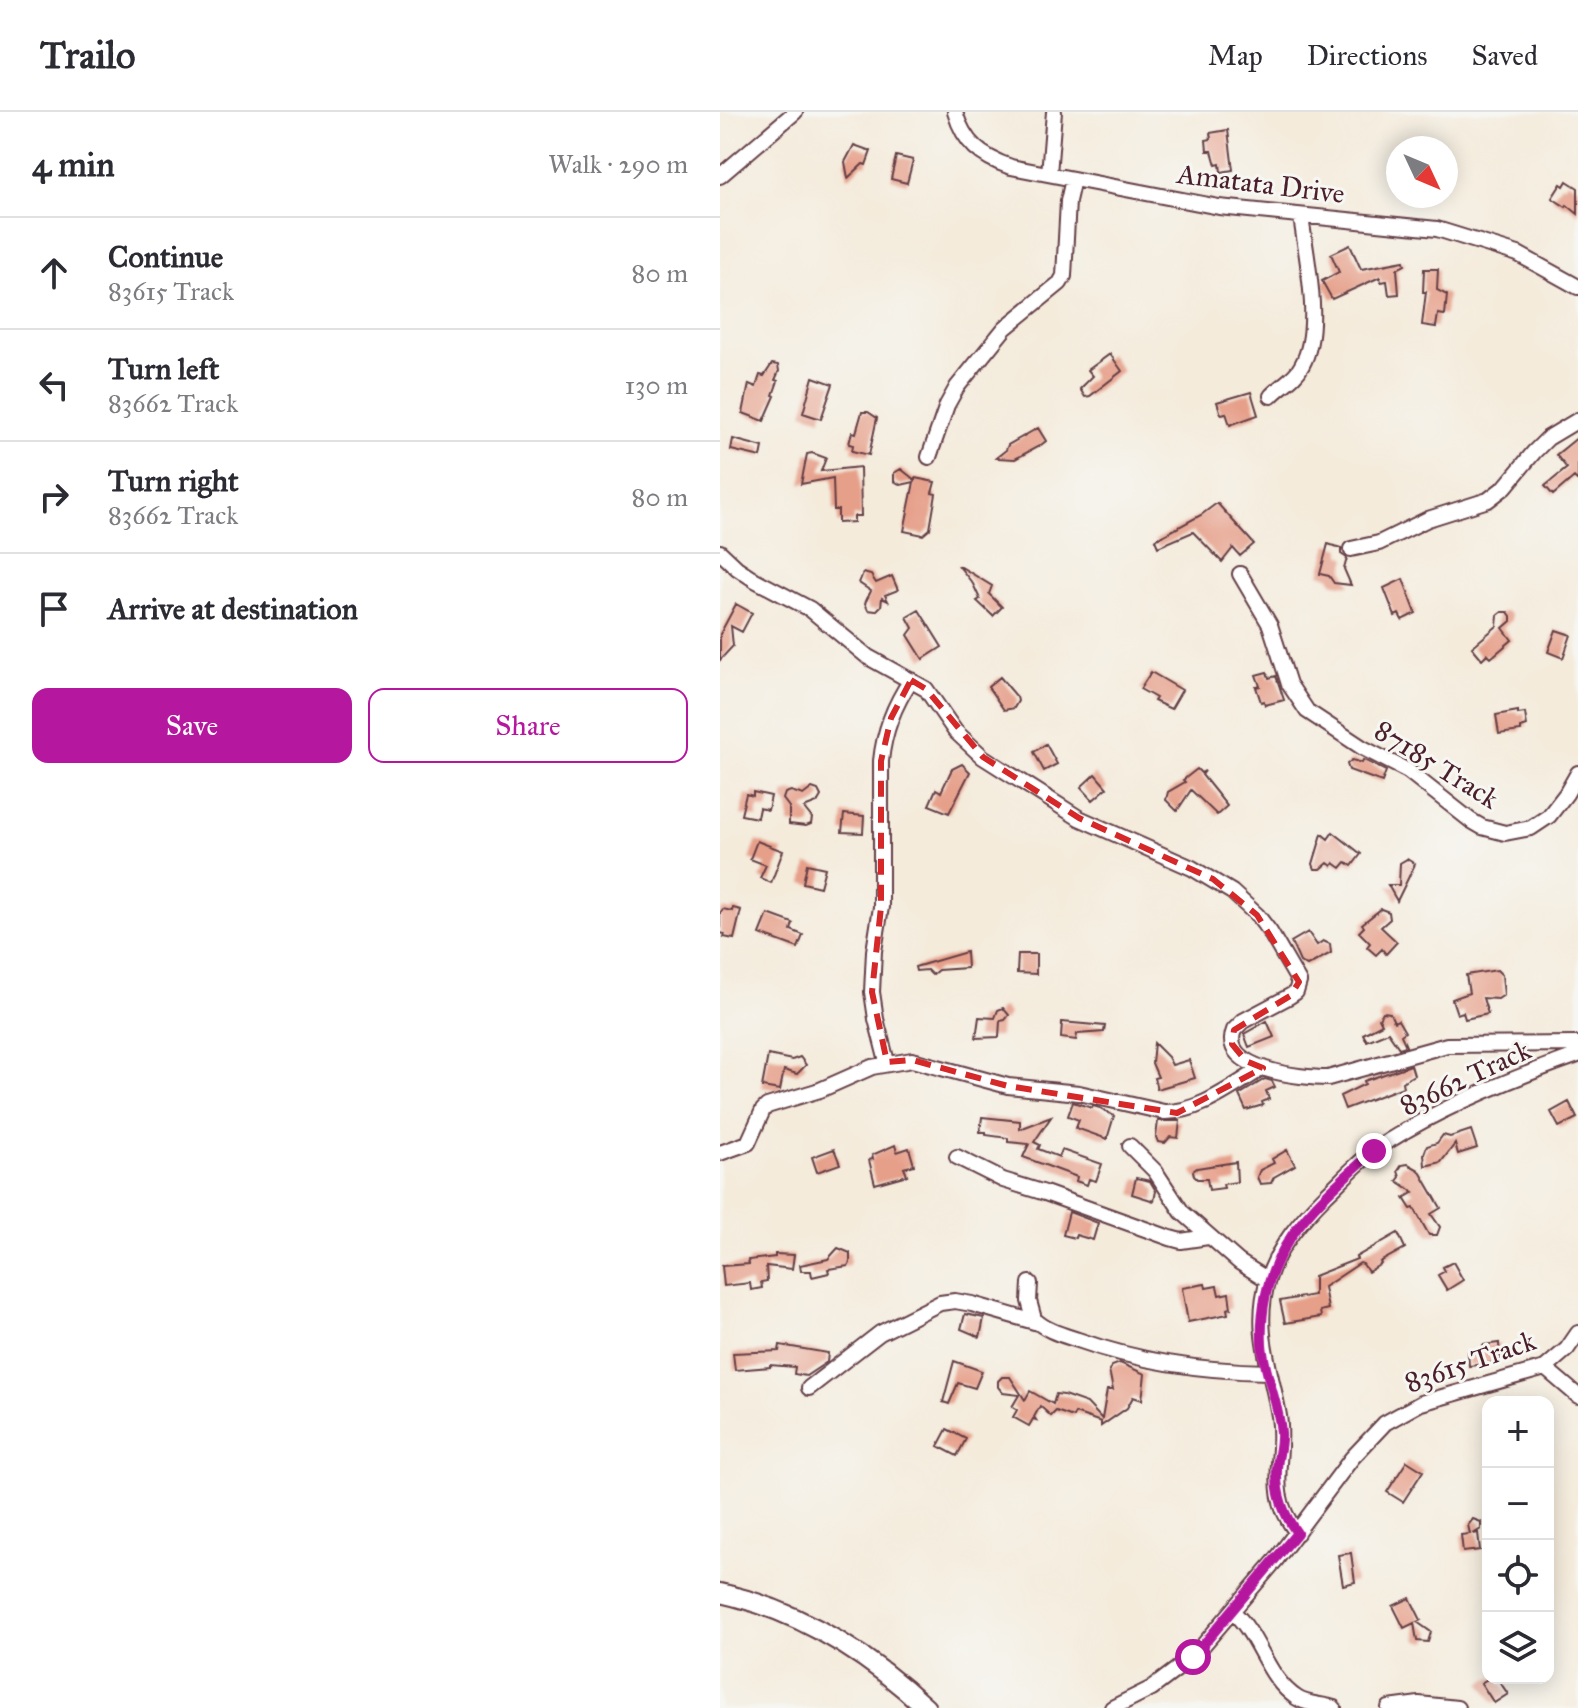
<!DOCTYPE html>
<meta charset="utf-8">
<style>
body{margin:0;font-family:"IM FELL Great Primer",serif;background:#f7f7f7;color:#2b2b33}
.controls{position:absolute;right:24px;bottom:24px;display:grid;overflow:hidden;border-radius:16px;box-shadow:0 4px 20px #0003}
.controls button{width:72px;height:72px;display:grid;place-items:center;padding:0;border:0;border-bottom:2px solid #e1e1e2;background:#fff;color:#2b2b33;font:40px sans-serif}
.compass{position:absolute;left:666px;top:24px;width:72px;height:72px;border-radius:50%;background:#fff;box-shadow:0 4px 20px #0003;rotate:134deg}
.stop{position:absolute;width:24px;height:24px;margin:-18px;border:6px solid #b5179e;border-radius:50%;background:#fff}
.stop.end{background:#b5179e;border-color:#fff;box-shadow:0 2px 8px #0008}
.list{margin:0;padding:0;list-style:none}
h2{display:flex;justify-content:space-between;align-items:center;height:104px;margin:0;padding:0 32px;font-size:34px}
h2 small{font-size:26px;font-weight:400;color:#7c7c81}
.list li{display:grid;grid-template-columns:52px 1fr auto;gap:24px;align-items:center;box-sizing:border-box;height:112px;padding:0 32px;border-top:2px solid #e1e1e2}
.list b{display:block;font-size:30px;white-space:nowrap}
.list p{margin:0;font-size:26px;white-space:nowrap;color:#7c7c81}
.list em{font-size:26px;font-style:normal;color:#7c7c81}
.actions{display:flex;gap:16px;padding:24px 32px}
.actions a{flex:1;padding:18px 0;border:2px solid #b5179e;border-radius:16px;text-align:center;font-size:28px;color:#b5179e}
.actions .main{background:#b5179e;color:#fff}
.icon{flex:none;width:44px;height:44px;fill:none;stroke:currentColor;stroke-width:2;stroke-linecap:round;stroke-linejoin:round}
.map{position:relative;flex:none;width:858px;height:1596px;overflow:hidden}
header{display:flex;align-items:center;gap:48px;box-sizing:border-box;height:112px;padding:0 40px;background:#fff;border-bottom:2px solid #e1e1e2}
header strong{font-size:38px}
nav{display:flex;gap:44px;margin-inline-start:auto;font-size:28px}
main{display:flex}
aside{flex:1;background:#fff}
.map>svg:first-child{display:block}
</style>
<header>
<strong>Trailo</strong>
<nav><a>Map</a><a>Directions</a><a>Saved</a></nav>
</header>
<main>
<aside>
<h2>4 min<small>Walk · 290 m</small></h2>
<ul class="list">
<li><svg class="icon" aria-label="ahead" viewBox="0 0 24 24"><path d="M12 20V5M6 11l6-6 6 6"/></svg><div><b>Continue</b><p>83615 Track</p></div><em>80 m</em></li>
<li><svg class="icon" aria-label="left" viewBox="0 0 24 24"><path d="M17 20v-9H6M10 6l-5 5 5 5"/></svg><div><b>Turn left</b><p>83662 Track</p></div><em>130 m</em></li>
<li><svg class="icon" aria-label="right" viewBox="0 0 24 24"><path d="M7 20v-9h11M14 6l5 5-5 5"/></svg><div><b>Turn right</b><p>83662 Track</p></div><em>80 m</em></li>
<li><svg class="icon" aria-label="arrive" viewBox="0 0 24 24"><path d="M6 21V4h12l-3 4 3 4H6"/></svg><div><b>Arrive at destination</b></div></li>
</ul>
<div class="actions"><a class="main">Save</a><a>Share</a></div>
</aside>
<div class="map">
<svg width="858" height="1596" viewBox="0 0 858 1596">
<rect width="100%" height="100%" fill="#f6f6f2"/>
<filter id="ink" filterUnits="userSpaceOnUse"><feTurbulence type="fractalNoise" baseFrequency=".0125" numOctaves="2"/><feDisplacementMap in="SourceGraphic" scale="16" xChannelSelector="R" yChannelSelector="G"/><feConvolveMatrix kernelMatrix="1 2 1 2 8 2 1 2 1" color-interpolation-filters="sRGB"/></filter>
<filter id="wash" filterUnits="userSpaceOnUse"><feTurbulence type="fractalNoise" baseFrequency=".006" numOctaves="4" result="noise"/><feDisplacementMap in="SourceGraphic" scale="32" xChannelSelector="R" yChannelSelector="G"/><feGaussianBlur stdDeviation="1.8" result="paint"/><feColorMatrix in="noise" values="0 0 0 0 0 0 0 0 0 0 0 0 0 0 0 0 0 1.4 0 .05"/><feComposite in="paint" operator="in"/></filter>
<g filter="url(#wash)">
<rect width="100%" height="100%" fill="#f4ebdb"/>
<g id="blocks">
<path fill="#e69f89" d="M508 18 513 58 501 60 500 52 496 53 492 39H487L486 28 491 27 490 21Z
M134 33 151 39 146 53 143 52 128 66 125 50Z
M176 44 193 48 187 71 171 67Z
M847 69 858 76V102L847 93 846 95 832 86 841 72 844 74Z
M630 133 641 157 684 149 685 153 677 157 679 182 669 183 667 169 661 170 660 165 612 187 602 169 619 160 611 142Z
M704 157H718L717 178 727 183 725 203 718 202 716 215 702 213 706 180H703Z
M390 242 402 259 370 284 365 285 360 277 373 264 368 258Z
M52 252 58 253 59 259 55 268 58 269 53 283 55 284 44 309 23 301 29 272 36 275 40 263 44 264Z
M93 265 113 272 101 307 83 301Z
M531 280 538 303 510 313 506 301 501 302 497 290Z
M142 300H148L157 306 149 343 132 339 133 333 129 332 132 320 136 321Z
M318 316 326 329 321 333 295 347 276 346 286 338 288 333Z
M858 325V369L854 365 833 383 825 374 847 356 836 343Z
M13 327 43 335 41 345 11 338Z
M92 341 106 346 101 359 140 355 141 404H134V410L118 411V398H114L113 366 81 372 87 342Z
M181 357 195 368V366L215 370 212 381 216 382 210 417 203 423 184 419 194 370 181 373 174 369V361Z
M497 391 534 432 520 444 513 436 502 450 473 420 438 435 435 428 481 403Z
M608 432 621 436V442L627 446 624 457 631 473 614 471 609 464 600 462Z
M238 453 272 474 269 482 282 495 273 504 257 489 260 487 253 472Z
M143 461 151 463 156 471 172 464 178 478 165 483 168 489 162 486 161 494 156 499 148 498 145 491 151 479 139 471Z
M683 467 696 501 682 508 679 502 675 504 664 476Z
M16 492 32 501 22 520 11 514 13 534 0 548V522Z
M199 498 222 535 203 547 188 523 193 516 187 505Z
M782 500H788L791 504V509L783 516 792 528 771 546 767 542 762 547 752 535 777 514 778 503Z
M836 518 851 523 843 546 828 540Z
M431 560 462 578 451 597 434 589 436 586 420 577Z
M547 560 549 566 556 564 564 588 545 593 544 589 541 590 536 575 540 574 536 563Z
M280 565 297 585 298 589 294 596 284 598 268 575Z
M798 599V602L805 601 807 614 801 616V619L779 622 776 603Z
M326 632 337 652 324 659 314 640Z
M632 648 642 651 643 648 646 649 666 659 662 670 629 658 627 652Z
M242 652 250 660 229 701 209 693 216 677 221 680 232 657Z
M477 657 481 661 485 659 482 663 507 694 497 703 471 678 457 699 446 688 448 680 465 670 463 668Z
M375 662 387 676 373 688 361 675Z
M92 676 98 678 101 684 97 691 84 696 92 706 91 712 86 714 69 712V695L63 687 65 681 71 679 83 683Z
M33 680 51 684 48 698 39 696 37 706 21 703 26 682 33 684Z
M124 702 144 704 143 721 122 720Z
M613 720 641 742 632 754 626 750 621 756 614 751 612 754 608 751 601 757H595L593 752 602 722 608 727Z
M37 729 63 739 51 771 40 766 46 753 30 747Z
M687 747 695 752 677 789 668 773H679L680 751Z
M87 752 105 756 100 775 83 771Z
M13 796 21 798 14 827 4 825 5 822 0 821V801L3 797 12 799Z
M661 797 669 800 670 807 661 815 677 830 666 842 662 837 656 843 647 835 650 831 639 820 644 815 642 812Z
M48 802 73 811 71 818 83 823 78 836 40 822Z
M588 820 597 833 603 829 610 832 611 841 587 854 580 850 571 830Z
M246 840 247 856 218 858 212 863 207 858 196 859 195 855Z
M298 842H316V862L297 861Z
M777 858 782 863 784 883 778 887 763 886 768 902 745 907 743 900 737 902 732 887 749 881 746 863Z
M283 896 289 903 285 908 280 909 279 925 256 926 259 905 275 906 278 898Z
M663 900 670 901 674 910 678 908 685 920 681 923 686 934 679 936 668 920 647 929 643 922 662 912 659 906Z
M547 909 554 925 529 935 524 922Z
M342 910 385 914 384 920 357 922 356 928 341 926Z
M434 931 448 945 452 953 469 948 475 966 437 977 434 966 438 965 432 951Z
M48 943 72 948 80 945 86 953 77 962 64 958 60 978 42 975Z
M691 953 694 963 682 970 683 975 625 997 620 984 645 972 644 969Z
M545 967 552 969 555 975 546 979 549 987 542 990 543 993 526 998 519 983Z
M353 990 372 996 373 994 380 996 394 1004 387 1027 356 1016 359 1008 348 1004Z
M849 990 857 1006 839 1015 831 1000Z
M262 1005 300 1009V1017L331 1005 314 1030 320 1033 318 1037 339 1045 342 1038 382 1052 376 1069 369 1067 367 1073 356 1069 357 1065 303 1045 309 1032 288 1030V1026L266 1023V1020H260Z
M438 1009H460L458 1026 450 1025 445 1031 438 1030 436 1025Z
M751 1018 757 1036 738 1042 735 1032 721 1050 705 1054 704 1042 707 1034 717 1031 723 1023 730 1025Z
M175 1033 177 1040 189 1036 194 1053 184 1056 187 1063 155 1072 149 1048 153 1047 152 1043Z
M114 1037 120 1052 97 1060 92 1045Z
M567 1038 575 1053 554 1065 551 1071 540 1072 537 1065 540 1058 554 1051 552 1047Z
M516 1050 517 1070 503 1072 504 1076 489 1078 487 1067H477L474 1064 473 1059 477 1056Z
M688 1052 699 1058 721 1096 711 1102 720 1115 717 1123H709L694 1096 691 1097 684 1086 694 1080 677 1069 680 1065 678 1059 682 1053Z
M416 1066 430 1069 436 1079 434 1089 412 1082Z
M349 1100 378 1111 373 1128 356 1123 355 1126 343 1123Z
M678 1121 685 1136 660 1150 661 1152 648 1160 643 1152 640 1151 604 1175 608 1197 600 1199 601 1205 565 1211 560 1189 594 1183V1164L637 1147 636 1145Z
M118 1136 130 1141V1150L128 1154 108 1157 109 1161 92 1165 91 1159H81L80 1153 108 1147Z
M55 1142 74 1143 72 1157 46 1154 47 1169 41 1170 42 1176 31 1178 30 1171 4 1174 2 1154 29 1152 28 1148 55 1145Z
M733 1150 743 1168 727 1178 718 1163 725 1159 723 1155Z
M485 1172 486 1176 497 1174 499 1183 509 1181 511 1196 507 1197 508 1202 468 1210 462 1176Z
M245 1202 264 1206 260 1225 241 1217Z
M779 1231 780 1250 749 1254 748 1240 764 1238 763 1233Z
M60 1233 108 1241 107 1250 86 1264 74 1262 75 1255 50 1253V1255L15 1258 13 1241 59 1239Z
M234 1249 262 1259 255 1276 238 1271 229 1292 223 1290Z
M400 1251 425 1262 422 1288 413 1285 407 1296 381 1314V1310L355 1301 353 1305 336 1299 331 1304 320 1294 314 1305 316 1308 313 1307 309 1314 293 1305 297 1298 292 1295 299 1283 283 1281 278 1275V1269L282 1265H290L305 1288 310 1279 333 1292 336 1282 344 1283 367 1291 382 1307 387 1278H393L389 1258 392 1254Z
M227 1317 246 1327 237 1344 218 1334Z
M687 1349 703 1359 683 1390 667 1380Z
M753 1407 761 1410V1417L753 1422 758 1421 760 1438 743 1440 741 1423 750 1422 748 1413Z
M631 1441 635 1470 623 1473 618 1443Z
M690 1486 701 1508 697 1510 711 1520 708 1530 697 1529 694 1511 684 1516 673 1494Z
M769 1566H777L788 1582 774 1591 761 1571Z"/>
</g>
</g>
<g filter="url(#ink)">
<use href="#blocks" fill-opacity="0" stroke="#643e45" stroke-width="2"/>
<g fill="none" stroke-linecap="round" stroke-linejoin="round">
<defs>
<path id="minor" d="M235 0C244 31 261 45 291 55L499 95 717 117 798 142 858 175
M329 62 334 0
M0 64 75 0
M551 284C560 274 576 266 582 253 603 216 586 145 581 104
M209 345 227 293 237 275 285 216 340 171 344 164 348 89 353 67
M631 437 659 431 708 407 768 388 785 375 814 340 828 326 858 308
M0 440 17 456 35 468 90 497 148 545 206 577 235 619 263 645 359 706 472 756 512 780 537 803 550 820 579 870 576 880 570 884 523 909 514 918C498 958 583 966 608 966L727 933 858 932
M520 462 550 513 569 572 587 599 643 636 688 659 750 708 762 715 785 721 811 716 829 704 846 682 858 661
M167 950 156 907 152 880 154 839 161 795V649C164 619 174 593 191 568
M410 1034 435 1059 462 1100 519 1150 548 1168
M0 1041 28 1031 43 998 47 994 100 978 152 955 192 948 288 974 359 981 444 1000C479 1001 514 973 543 956
M237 1045 283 1068 325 1081 450 1126 461 1129 488 1125
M310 1171 309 1189 314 1207C326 1219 343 1223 358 1228 420 1250 484 1259 548 1260
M825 1256 858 1284
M89 1276 160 1221 220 1191 235 1189 252 1192 318 1211
M577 1421C544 1378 566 1349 559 1304 551 1256 533 1218 548 1167 558 1134 582 1107 606 1083 622 1068 637 1051 655 1038 711 999 793 966 858 943
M513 1500C540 1524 546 1566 577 1586 587 1593 603 1592 614 1596
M392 1596 432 1576 473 1545 555 1449 632 1346 665 1311 701 1291 825 1256 847 1237 858 1221
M669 1596 699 1592 737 1596"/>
<path id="major" d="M0 1481C78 1498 148 1542 206 1596"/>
</defs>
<use href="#minor" stroke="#643e45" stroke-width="18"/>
<use href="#major" stroke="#643e45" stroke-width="22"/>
<use href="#minor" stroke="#fff" stroke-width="14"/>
<use href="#major" stroke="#fff" stroke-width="18"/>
</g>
</g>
<g fill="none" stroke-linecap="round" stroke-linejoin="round" filter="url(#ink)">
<path stroke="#b5179e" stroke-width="10" d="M473 1545 577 1421C563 1402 556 1381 557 1358 557 1346 562 1334 561 1321 559 1291 544 1262 542 1232 537 1141 592 1094 654 1039"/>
</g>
<path fill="none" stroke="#d62828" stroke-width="6" stroke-dasharray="16 10" stroke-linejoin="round" d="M191 568 206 577 263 645 359 706 493 767 537 803 579 870 570 884 514 918 512 932 526 949 543 956 457 1001 288 974 192 948 167 950 152 880 161 795V649L171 606Z"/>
<g text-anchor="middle" stroke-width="6" stroke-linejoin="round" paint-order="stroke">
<g font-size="28" fill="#4a1f2b" stroke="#f6f6f2">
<text transform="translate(541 71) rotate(7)" y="10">Amatata Drive</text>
<text transform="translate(717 652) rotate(32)" y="10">87185 Track</text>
<text transform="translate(745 965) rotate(-25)" y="10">83662 Track</text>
<text transform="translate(750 1249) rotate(-19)" y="10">83615 Track</text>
</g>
</g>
</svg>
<div class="controls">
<button>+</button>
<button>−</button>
<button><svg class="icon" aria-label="locate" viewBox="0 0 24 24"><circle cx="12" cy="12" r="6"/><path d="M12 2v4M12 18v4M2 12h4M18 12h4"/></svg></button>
<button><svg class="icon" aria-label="layers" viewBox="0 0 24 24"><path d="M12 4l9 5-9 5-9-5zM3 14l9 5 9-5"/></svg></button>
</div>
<svg class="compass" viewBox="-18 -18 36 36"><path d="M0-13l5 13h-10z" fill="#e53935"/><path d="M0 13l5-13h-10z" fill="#7c7c81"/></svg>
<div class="stop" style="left:473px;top:1545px"></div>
<div class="stop end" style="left:654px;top:1039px"></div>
</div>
</main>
